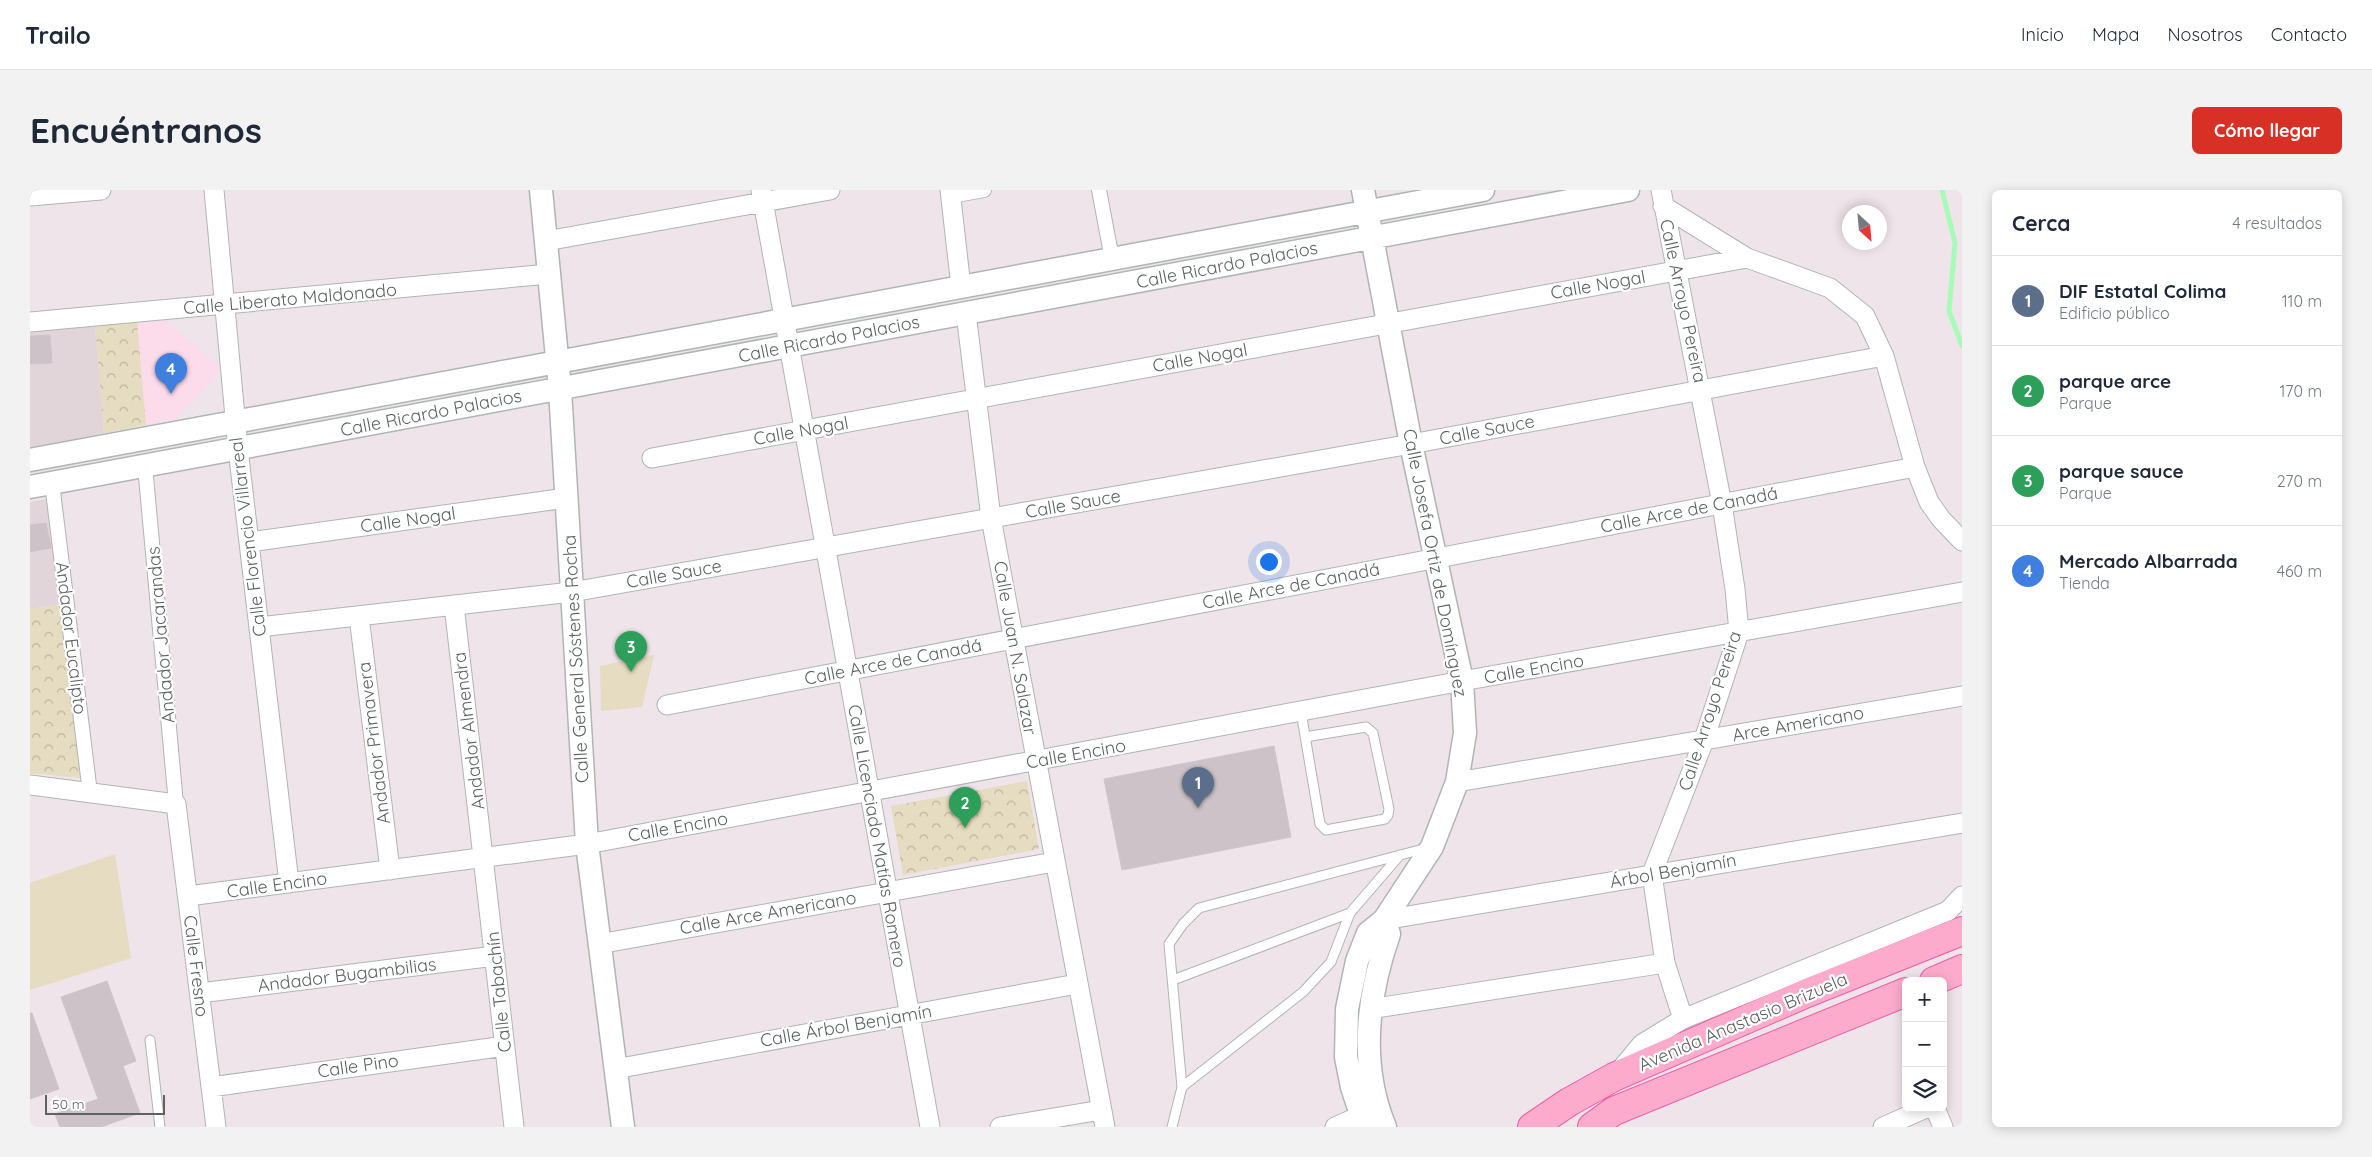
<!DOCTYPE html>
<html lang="es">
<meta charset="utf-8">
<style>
body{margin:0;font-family:Quicksand,sans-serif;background:#f2f2f3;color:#1f2937}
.controls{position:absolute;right:15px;bottom:15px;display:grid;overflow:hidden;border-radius:8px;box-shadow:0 2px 12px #0003}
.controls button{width:45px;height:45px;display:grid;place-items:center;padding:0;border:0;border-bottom:1px solid #e0e1e3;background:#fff;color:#1f2937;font:25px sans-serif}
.compass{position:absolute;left:1812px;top:15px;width:45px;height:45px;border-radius:50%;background:#fff;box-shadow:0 2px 12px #0003;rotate:154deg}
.scale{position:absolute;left:15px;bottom:12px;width:120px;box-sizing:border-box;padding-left:5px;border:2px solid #5c645f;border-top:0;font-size:14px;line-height:18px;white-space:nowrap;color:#5c645f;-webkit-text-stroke:4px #fff;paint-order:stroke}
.you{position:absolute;left:1238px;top:371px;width:18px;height:18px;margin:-12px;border:4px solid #fff;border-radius:50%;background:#1a73e8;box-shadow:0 0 0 8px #1a73e833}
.badge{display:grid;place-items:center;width:32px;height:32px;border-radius:50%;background:#d93025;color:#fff;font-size:16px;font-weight:700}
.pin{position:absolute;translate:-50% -41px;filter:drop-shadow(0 1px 2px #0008)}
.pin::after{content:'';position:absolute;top:26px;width:18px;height:15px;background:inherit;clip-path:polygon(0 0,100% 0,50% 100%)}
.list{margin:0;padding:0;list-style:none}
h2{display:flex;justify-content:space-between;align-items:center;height:65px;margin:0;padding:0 20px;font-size:21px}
h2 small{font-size:16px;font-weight:400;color:#747a83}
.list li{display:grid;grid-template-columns:32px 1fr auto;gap:15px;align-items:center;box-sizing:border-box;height:90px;padding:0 20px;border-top:1px solid #e0e1e3}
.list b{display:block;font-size:19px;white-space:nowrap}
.list p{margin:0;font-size:16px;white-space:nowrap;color:#747a83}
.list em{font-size:16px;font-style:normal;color:#747a83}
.icon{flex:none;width:28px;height:28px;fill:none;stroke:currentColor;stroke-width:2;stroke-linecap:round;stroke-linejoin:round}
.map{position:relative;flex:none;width:1932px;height:937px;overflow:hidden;border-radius:8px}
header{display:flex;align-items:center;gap:30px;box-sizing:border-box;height:70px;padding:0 25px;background:#fff;border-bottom:1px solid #e0e1e3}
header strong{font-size:24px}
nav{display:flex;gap:28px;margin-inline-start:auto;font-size:18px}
.intro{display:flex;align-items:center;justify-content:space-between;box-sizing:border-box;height:120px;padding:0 30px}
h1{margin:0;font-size:35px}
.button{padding:12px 22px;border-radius:8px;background:#d93025;color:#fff;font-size:18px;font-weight:700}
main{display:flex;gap:30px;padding:0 30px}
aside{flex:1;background:#fff;border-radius:8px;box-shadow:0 2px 12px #0003}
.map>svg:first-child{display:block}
</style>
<header>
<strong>Trailo</strong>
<nav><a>Inicio</a><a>Mapa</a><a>Nosotros</a><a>Contacto</a></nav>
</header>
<div class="intro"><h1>Encuéntranos</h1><a class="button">Cómo llegar</a></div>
<main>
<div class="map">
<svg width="1932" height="937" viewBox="0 0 1932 937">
<defs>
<pattern id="park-crowns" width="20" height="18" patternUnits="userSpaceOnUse" patternTransform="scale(1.25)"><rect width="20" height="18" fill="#e5dcc1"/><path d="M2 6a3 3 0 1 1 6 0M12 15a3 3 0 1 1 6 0" fill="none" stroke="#bdb6a0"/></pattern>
</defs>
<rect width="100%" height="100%" fill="#eee4e9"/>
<path fill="#fcdbeb" d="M132 129 192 179 145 229 116 235 107 132Z"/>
<path fill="#e1d5da" d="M65 135 74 243 0 259V140Z
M18 309 31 414 0 419V312Z"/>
<path fill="#e5dcc1" d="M624 465 612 517 571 521 570 476Z
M85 664 101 768 0 800V693Z"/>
<path fill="url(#park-crowns)" d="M107 132 116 235 74 243 65 135Z
M31 414 52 588 0 583V419Z
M997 591 1009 659 873 685 861 616Z"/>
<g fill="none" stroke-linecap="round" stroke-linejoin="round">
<path stroke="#a6fcb7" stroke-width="5" d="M1912 0 1925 53 1919 121 1932 156"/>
</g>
<path fill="#ccc2c7" stroke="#d2c3cb" d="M20 145 22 173 0 174V146Z
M16 333 21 358 0 362V335Z
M1244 556 1261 647 1092 680 1074 589Z
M77 791 106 871 93 876 110 923 71 937H30L25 924 68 909 31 807Z
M0 823H2L29 899 0 909Z"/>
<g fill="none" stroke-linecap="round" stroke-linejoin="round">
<defs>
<path id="service" d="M1271 522 1290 634 1296 640 1355 629 1358 625 1359 619 1343 543 1336 537 1275 547
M1143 790 1320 723
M120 850 130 937
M1152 897 1273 802 1301 772 1320 723 1370 665
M1142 937 1152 897 1139 754 1153 734 1169 718 1397 658"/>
<path id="pedestrian" d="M1069 0 1082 69
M921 6 954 0
M115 276 146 614
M22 293 60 603"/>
<path id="minor" d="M184 0 208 259 259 693
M731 0 900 937
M920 0 931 97
M1631 0 1692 314 1705 399 1709 442 1674 550 1622 684 1635 773 1653 829
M0 6 71 0
M1633 16 1717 68 1800 98 1835 126 1854 166 1885 277 1899 312 1911 329 1932 351
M516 51 800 0
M936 123 961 328 1075 937
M0 132 519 84
M622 268 1717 68
M219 352 536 308
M424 415 484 937
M329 426 360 680
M229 437 542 402 1381 254 1854 166
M637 515 1885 277
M1427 592 1932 506
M0 595 146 614 186 937
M158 706 557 654 1432 491 1932 402
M1354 730 1932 633
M569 754 1024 672
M170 803 465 766
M1340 819 1635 773
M585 879 1047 794
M1587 884 1612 854 1653 829 1918 721 1932 706
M181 897 475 856
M1905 918 1913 937
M970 937 1071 920
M1305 937 1330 926
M1853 937 1896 918"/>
<path id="tertiary" d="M511 0 530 199 557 654 593 937
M1333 0 1381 254 1432 491 1435 543 1427 592 1402 657 1354 730 1338 743 1327 771 1317 819 1316 867 1322 897 1335 937
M0 270 1453 0
M0 297 1598 0
M1354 730 1359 744C1337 807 1329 874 1355 937"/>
<path id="primary" d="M1904 791 1932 779
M1502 937 1539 912 1584 887 1777 803 1932 741
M1562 937 1584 921 1876 802"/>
</defs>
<use href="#service" stroke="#afb6b2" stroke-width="11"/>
<use href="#pedestrian" stroke="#afb6b2" stroke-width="16"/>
<use href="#minor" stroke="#afb6b2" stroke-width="21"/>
<use href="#tertiary" stroke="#afb6b2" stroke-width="25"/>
<use href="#primary" stroke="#ec5fa8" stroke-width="30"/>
<use href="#service" stroke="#fff" stroke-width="9"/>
<use href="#pedestrian" stroke="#fff" stroke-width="14"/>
<use href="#minor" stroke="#fff" stroke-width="19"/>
<use href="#tertiary" stroke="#fff" stroke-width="22"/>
<use href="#primary" stroke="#fcabcc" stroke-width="28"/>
</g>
<g text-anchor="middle" stroke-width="4.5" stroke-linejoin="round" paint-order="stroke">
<g font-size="18" fill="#5c645f" stroke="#fff">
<text transform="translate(1197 75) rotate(-11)" y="6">Calle Ricardo Palacios</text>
<text transform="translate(1568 95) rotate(-10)" y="6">Calle Nogal</text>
<text transform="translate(260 109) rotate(-5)" y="6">Calle Liberato Maldonado</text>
<text transform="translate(1653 111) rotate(78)" y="6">Calle Arroyo Pereira</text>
<text transform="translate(799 149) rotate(-11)" y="6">Calle Ricardo Palacios</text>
<text transform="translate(1170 168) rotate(-10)" y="6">Calle Nogal</text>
<text transform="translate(401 223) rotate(-11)" y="6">Calle Ricardo Palacios</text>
<text transform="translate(1457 240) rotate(-11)" y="6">Calle Sauce</text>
<text transform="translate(771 241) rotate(-10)" y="6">Calle Nogal</text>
<text transform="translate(1043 314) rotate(-10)" y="6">Calle Sauce</text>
<text transform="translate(1659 320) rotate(-11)" y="6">Calle Arce de Canadá</text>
<text transform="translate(378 330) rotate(-8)" y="6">Calle Nogal</text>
<text transform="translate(218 347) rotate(-97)" y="6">Calle Florencio Villarreal</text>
<text transform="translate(1405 373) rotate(79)" y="6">Calle Josefa Ortiz de Domínguez</text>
<text transform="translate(644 384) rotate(-10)" y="6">Calle Sauce</text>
<text transform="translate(1261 396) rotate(-11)" y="6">Calle Arce de Canadá</text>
<text transform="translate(131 445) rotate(-95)" y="6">Andador Jacarandas</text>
<text transform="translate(41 448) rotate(83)" y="6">Andador Eucalipto</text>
<text transform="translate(985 458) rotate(80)" y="6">Calle Juan N. Salazar</text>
<text transform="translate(546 469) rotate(-93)" y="6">Calle General Sóstenes Rocha</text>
<text transform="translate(863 472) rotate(-11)" y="6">Calle Arce de Canadá</text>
<text transform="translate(1504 479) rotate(-10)" y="6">Calle Encino</text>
<text transform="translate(1680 521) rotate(-72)" y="6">Calle Arroyo Pereira</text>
<text transform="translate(1768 534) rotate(-10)" y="6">Arce Americano</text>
<text transform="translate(439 541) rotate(-97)" y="6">Andador Almendra</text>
<text transform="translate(344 553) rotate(-97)" y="6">Andador Primavera</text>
<text transform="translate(1046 564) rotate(-10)" y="6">Calle Encino</text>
<text transform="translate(648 637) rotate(-10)" y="6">Calle Encino</text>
<text transform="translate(847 646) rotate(80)" y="6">Calle Licenciado Matías Romero</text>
<text transform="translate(1643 681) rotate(-10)" y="6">Árbol Benjamín</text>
<text transform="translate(247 695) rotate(-8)" y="6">Calle Encino</text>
<text transform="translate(738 723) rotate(-10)" y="6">Calle Arce Americano</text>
<text transform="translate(166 776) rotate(83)" y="6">Calle Fresno</text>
<text transform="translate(317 785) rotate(-7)" y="6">Andador Bugambilias</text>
<text transform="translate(469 802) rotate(-96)" y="6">Calle Tabachín</text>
<text transform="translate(1713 832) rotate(-23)" y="6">Avenida Anastasio Brizuela</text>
<text transform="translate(816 836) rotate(-10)" y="6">Calle Árbol Benjamín</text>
<text transform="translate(328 876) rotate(-8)" y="6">Calle Pino</text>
</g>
</g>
</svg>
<div class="controls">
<button>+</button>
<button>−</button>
<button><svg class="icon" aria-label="layers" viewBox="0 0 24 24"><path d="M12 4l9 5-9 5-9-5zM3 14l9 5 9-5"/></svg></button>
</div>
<svg class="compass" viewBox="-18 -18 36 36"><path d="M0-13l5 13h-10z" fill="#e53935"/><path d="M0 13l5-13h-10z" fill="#747a83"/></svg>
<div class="scale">50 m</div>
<div class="you"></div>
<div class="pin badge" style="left:1168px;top:618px;background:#5c6f8a">1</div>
<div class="pin badge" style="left:935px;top:638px;background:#2e9e5b">2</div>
<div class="pin badge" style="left:601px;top:482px;background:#2e9e5b">3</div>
<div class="pin badge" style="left:141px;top:204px;background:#3f7fe0">4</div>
</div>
<aside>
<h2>Cerca<small>4 resultados</small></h2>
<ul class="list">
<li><span class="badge" style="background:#5c6f8a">1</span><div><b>DIF Estatal Colima</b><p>Edificio público</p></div><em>110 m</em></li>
<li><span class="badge" style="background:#2e9e5b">2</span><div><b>parque arce</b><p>Parque</p></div><em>170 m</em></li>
<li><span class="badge" style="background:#2e9e5b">3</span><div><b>parque sauce</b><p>Parque</p></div><em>270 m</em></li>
<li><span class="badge" style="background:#3f7fe0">4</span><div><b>Mercado Albarrada</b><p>Tienda</p></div><em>460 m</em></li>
</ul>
</aside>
</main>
